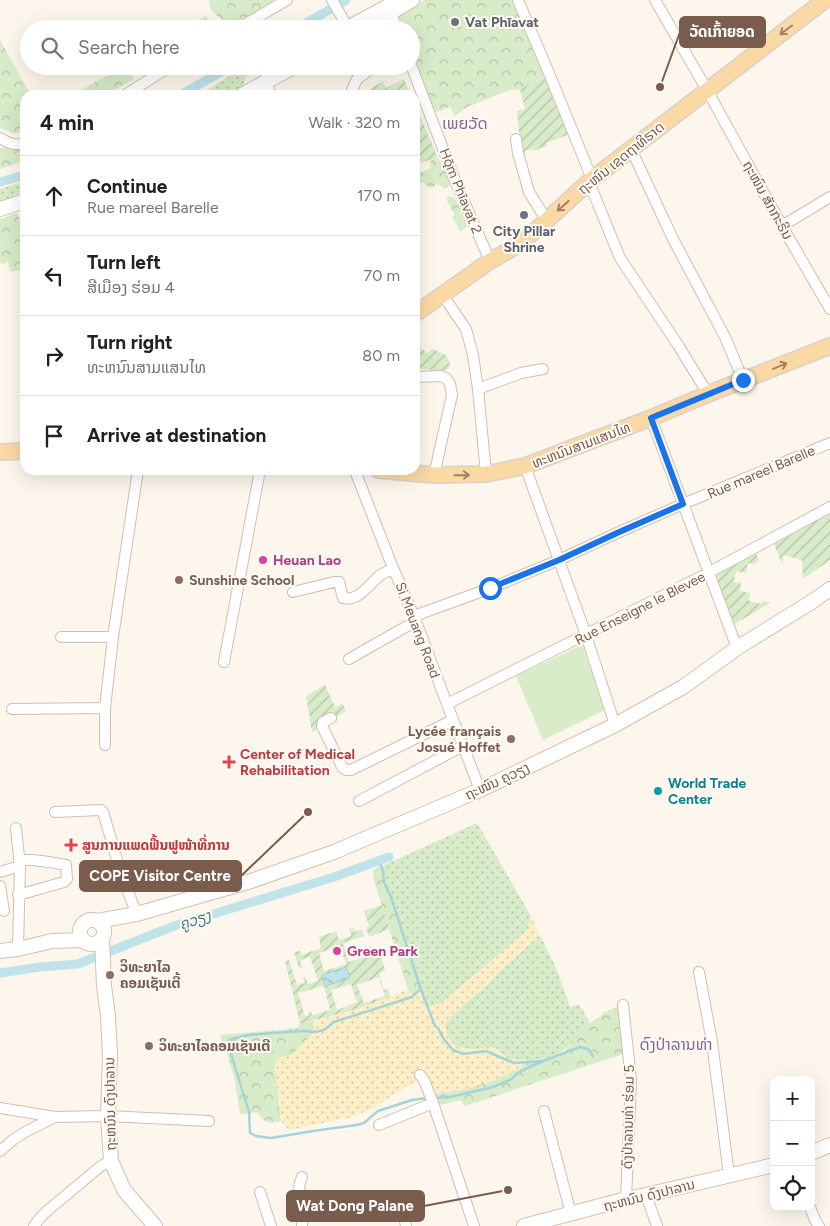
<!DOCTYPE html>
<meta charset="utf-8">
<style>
body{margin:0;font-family:Figtree,"Noto Sans Lao",sans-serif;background:#f2f2f2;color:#202124}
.controls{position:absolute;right:15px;bottom:15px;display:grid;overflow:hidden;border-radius:10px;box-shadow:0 5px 20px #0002}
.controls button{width:45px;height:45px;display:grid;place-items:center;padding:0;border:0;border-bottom:1px solid #e0e0e0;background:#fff;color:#202124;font:25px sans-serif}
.stop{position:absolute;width:15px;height:15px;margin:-11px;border:4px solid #1a73e8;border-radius:50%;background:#fff}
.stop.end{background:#1a73e8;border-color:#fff;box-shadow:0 1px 5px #0008}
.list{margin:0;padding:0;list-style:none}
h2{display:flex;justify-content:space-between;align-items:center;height:65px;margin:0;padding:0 20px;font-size:21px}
h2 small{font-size:16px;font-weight:400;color:#757577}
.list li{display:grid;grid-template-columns:32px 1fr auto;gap:15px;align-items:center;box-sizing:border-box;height:80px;padding:0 20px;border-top:1px solid #e0e0e0}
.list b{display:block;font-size:19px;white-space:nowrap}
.list p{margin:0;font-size:16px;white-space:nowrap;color:#757577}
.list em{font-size:16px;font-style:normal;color:#757577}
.icon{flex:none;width:28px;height:28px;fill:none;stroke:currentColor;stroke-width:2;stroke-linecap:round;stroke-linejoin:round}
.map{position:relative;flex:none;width:830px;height:1226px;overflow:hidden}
.search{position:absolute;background:#fff;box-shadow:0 5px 20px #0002;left:20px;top:20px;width:400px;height:55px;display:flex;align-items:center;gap:12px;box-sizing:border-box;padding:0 18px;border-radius:28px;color:#757577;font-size:19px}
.panel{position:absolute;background:#fff;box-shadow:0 5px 20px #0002;left:20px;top:90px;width:400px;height:385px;border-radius:15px}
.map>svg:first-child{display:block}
</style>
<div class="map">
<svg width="830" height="1226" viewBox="0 0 830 1226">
<defs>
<pattern id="grass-dots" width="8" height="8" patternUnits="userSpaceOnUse" patternTransform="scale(1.25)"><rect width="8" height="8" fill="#d8ecc9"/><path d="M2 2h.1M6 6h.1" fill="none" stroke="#b4c2a5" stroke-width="1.8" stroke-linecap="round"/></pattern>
<pattern id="forest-crowns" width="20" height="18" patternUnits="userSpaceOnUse" patternTransform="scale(1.25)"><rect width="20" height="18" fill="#d8ecc9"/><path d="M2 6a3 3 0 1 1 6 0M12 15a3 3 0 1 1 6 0" fill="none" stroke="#b4c2a5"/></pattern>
<pattern id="sand-dots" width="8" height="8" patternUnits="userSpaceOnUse" patternTransform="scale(1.25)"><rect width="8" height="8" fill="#fcefc7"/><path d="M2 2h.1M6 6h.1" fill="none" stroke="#d1c5a4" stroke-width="1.8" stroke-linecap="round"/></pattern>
<pattern id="garden-furrows" width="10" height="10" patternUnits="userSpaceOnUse" patternTransform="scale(1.25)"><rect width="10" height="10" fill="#d8ecc9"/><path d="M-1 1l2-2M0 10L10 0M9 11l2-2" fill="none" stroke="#b4c2a5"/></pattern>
<pattern id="water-waves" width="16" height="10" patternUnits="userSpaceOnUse" patternTransform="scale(1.25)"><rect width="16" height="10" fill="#bfe3e8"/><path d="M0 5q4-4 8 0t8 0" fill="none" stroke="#a0bbbe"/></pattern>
</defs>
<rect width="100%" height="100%" fill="#fdf6ec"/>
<path fill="url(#grass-dots)" d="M246 66H260L246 77 242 87 228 95H199Z
M25 181V192L0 201V189Z
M477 823 531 916 527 931 440 1004 427 1007 391 897 384 882 383 871 373 870Z
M540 935 557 970 570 1007 579 1004 590 1023C573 1045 559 1059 530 1060 523 1060 516 1061 510 1059 504 1057 500 1050 494 1048 488 1047 484 1048 479 1049 471 1050 463 1048 455 1046L447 1035 445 1025 453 1014 487 985 501 970Z"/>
<path fill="url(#forest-crowns)" d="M209 0H276L244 18 231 23 223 21 211 10Z
M425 0H512L545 76 520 89 510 90 467 107 455 116 450 107 434 113 411 53V29H402L396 15Z
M206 16 212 29H188L191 25Z
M0 40 31 95H25V133H12L0 128Z
M124 66 134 79 106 95H73Z
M25 146V161L0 169V148Z
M438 158 447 173 450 185 446 189 439 185 436 184 433 188 426 186 424 182 418 184 416 180H415V175L431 168 430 161Z
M448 196 453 197 457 202 467 226 462 231H460L452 217 455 215 447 201Z
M17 213 22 223 25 222V269L11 272 8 262 1 264 0 260V219Z
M373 870H380L383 871C385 884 391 896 395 908 404 935 414 962 421 990L411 993 408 990 373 877Z
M623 1005 629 1052 465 1106 461 1100 440 1105 435 1094 466 1089 523 1067 519 1061 538 1060 547 1058 565 1051 590 1023 601 1016 604 1012Z
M314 1021 315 1032 299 1047 292 1055 279 1058 275 1064 281 1121C269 1125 264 1122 257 1112L246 1114H240L235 1081 226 1050H223L220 1035 298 1028V1025L300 1024Z"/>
<path fill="url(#sand-dots)" d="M531 916 540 935 501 970 487 985 453 1014 445 1025 447 1035 455 1046 467 1049H478L487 1047 496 1049 509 1059 519 1061 523 1067 495 1080 466 1089 435 1094 426 1075 373 1108 353 1117 289 1130 281 1121 275 1064 279 1058 292 1055 299 1047 315 1032 314 1021 350 1011 408 990 411 993 421 990 427 1007 440 1004 527 931Z"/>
<path fill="url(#garden-furrows)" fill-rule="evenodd" d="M545 76 568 135 546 143 547 146 533 151V149L525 151V154L524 155 521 154 517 111 525 109 520 89Z
M404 79 411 95H367V91L383 81 386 88Z
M415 104 438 158 415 164Z
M415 340 422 349 427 353 433 349C444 355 449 353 450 367L445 371 422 369 415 370Z
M830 510V560L803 579 802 560 783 555 782 564 774 544Z
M755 550 759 561H757L756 564 748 563 746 573 736 571 734 582 741 583 740 591 750 593 749 601 762 604V601L769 602 770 603 735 624 712 576Z
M325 685 335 707 343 704 346 711 337 717 338 720 312 732 306 696Z
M382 905 389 929 369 937 366 928 369 926 364 911Z
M354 927 355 932 362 929 364 936 343 943 349 962 370 955 368 947 374 946 376 953 384 950 385 954 381 956 385 970 379 974 384 990 388 989 390 997 350 1011 300 1024 285 961 289 960 297 985 305 983 303 977H305L308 984 318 981 310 957 300 960 302 967 299 968 294 952 301 951V955L321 948 319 937 336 931 339 940 351 936 349 929ZM340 946 346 964 324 971 319 953ZM379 977 385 996 364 1003 357 985ZM351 984 357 1002 337 1010 331 990ZM324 986 330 1010 312 1015 311 1011 309 1012V1015L305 1016 298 993Z"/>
<path fill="#d8ecc9" d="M582 645 605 710 543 740 516 676Z"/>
<path fill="url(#water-waves)" stroke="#a5d3da" d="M346 967 350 978 325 986 322 975Z"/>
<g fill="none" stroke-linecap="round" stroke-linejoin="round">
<path stroke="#a5d3da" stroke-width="2.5" d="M379 860 383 871 384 882 391 897 421 990
M428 1098 412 1100 378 1111 364 1123 357 1125 313 1131 271 1138 256 1136 250 1133 249 1112 230 1051V1043L232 1039 248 1035 273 1033 303 1031 315 1032 324 1030 334 1022 412 997 417 992 421 990 435 1026 438 1028 443 1038 453 1050 463 1054 486 1051 514 1063 543 1061 580 1047 588 1049 593 1056
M434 1098 450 1097 493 1087 510 1080 521 1071 543 1061"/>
<path stroke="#bfe3e8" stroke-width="9" d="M296 29 346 0
M181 95 231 66
M0 182 25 175
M0 973 40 967 78 964 174 926 334 877 389 857"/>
<defs>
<path id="street" d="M332 0 347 26
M518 0 551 78 592 179
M655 0 707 90 782 226 830 309
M391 13 397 29
M237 29 287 0
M342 29 395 0
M411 65 456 183 490 261
M265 79 279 66
M266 82 271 95
M352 90 357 79 375 66
M125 95 171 66
M0 138C8 143 15 146 25 143
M516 139 518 153 529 192 547 221
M631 149 673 239 725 337 743 380
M589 182 620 258 678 345 708 394
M782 226 830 197
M442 294 466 329 473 355 478 389 486 474
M415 377 441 376 447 379 450 384 452 395 434 475
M478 389 521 373 543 369
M651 418 737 648
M525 466 586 635 615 725
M358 470 357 476 393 568 416 621 447 704 480 790
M293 592 334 582H339L343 598C358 602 369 585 379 576 383 573 389 571 393 568
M414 616 491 588 559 560 617 533 683 504 830 443
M61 637H113
M349 659 416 621
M224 662 260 470
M447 704 708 573 830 507
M12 709 105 708
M331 718 323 722 322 726 342 767 346 770H351L453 720
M105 745V708L113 637 138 470
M359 801 463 746
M55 812 101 810 103 812 123 880 137 914
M16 828 20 866 18 949
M0 872 20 866
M0 886 4 911
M18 895 64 882 67 879 66 865C50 862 35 859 19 860
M699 972 712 1042 729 1175
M623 1005 631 1080 626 1199
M420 1075 424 1080 433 1103
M0 1108 55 1117
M544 1111 571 1214
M379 1125 433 1103 474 1226
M0 1151 14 1139 27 1131 55 1117 108 1116 209 1121
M260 1192 271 1226
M646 1195 657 1226
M400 1198 406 1226
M810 1207 815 1220 819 1226
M34 1226 40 1218 47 1211 101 1166 111 1161
M302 1226C302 1221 303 1215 302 1209 301 1197 296 1190 302 1177"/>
<path id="secondary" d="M363 29 412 0
M242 95 295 66
M0 209 25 201
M80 932a12 12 0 1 1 24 0a12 12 0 1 1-24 0Z
M97 921 137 914 251 881 334 852 480 790 615 725 683 687 737 648 813 601 830 589
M102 938 104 986 108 1016 110 1056 108 1116 111 1161 124 1190 155 1226
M0 951 18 949 52 941 83 940
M811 1153 830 1145
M524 1226 626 1199 646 1195 774 1165"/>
<path id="primary" d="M415 314 490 261 513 248 536 230 592 179 825 0
M0 452 25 451
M378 470 434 475 486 474 525 466 651 418 708 394 830 346"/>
</defs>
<use href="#street" stroke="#d1beb0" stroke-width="12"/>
<use href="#secondary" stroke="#d6c0b0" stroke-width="16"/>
<use href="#primary" stroke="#dad1cd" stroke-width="18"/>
<use href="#street" stroke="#fff" stroke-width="10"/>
<use href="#secondary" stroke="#fff" stroke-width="14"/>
<use href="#primary" stroke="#fbd9a5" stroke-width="15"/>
</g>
<defs><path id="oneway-shaft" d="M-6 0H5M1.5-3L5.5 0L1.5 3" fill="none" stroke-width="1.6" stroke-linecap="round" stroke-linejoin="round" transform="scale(1.25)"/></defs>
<g stroke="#a18267">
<use href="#oneway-shaft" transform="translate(786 30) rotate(143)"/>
<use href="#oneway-shaft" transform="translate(563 206) rotate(138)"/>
<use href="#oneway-shaft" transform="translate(780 366) rotate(-22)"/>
<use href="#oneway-shaft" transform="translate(462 475) rotate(-1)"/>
</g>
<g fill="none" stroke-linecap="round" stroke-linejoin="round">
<path stroke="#1a73e8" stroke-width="6" d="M490 588 559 560 617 533 683 504 651 418 743 380"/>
</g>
<g fill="#6b7280" stroke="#fffaf3" stroke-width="2">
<circle cx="455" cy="22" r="5"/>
<circle cx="524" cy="215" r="5"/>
</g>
<g fill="#d1479c" stroke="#fffaf3" stroke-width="2">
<circle cx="263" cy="560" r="5"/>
<circle cx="337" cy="951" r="5"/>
</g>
<g fill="#8d6e63" stroke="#fffaf3" stroke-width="2">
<circle cx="179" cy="580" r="5"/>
<circle cx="511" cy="739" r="5"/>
<circle cx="110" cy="975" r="5"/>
<circle cx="149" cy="1046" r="5"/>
</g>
<g fill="#e0444e" stroke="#fffaf3" stroke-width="2">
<path d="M226.5 754.5h5v5h5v5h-5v5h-5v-5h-5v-5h5z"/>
<path d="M68.5 837.5h5v5h5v5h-5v5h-5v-5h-5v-5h5z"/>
</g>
<circle fill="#0f9aa8" stroke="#fffaf3" stroke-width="2" cx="658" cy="791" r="5"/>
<g text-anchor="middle" stroke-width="4" stroke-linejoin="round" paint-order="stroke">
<g font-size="14" font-weight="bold" fill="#5b616d" stroke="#fffaf3" text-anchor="start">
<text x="465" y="27">Vat Phīavat</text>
<text x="524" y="236" text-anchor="middle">City Pillar<tspan x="524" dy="16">Shrine</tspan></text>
</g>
<g font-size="14" fill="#7a5c4d" stroke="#fffaf3">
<text transform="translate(621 158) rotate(-39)" y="5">ຖະໜົນ ເຊດຖາທິຣາດ</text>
<text transform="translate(461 191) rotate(68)" y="5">Hǭm Phīavat 2</text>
<text transform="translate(768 200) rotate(61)" y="5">ຖະໜົນ ສັກກະຣິນ</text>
<text transform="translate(581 445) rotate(-21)" y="5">ທະຫນົນສາມແສນໄທ</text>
<text transform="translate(761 472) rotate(-23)" y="5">Rue mareel Barelle</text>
<text transform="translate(640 608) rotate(-27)" y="5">Rue Enseigne le Blevee</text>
<text transform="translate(418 630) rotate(69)" y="5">Si Meuang Road</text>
<text transform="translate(497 781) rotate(-25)" y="5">ຖະໜົນ ຄູວຽງ</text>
<text transform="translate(110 1104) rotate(-91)" y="5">ຖະຫນົນ ດົງປາລານ</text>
<text transform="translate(628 1117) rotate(-89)" y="5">ດົງປ່າລານທ່າ ຮ່ອມ 5</text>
<text transform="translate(649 1195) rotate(-14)" y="5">ຖະຫນົນ ດົງປາລານ</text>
</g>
<g font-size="14" font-weight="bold" fill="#b23c85" stroke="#fffaf3" text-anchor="start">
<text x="273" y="565">Heuan Lao</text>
<text x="347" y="956">Green Park</text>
</g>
<g font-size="14" font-weight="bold" fill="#785e54" stroke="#fffaf3" text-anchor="start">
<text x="189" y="585">Sunshine School</text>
<text x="501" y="736" text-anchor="end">Lycée français<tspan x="501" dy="16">Josué Hoffet</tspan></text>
<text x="120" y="972">ວິທະຍາໄລ<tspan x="120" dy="16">ຄອມເຊັນເຕີ້</tspan></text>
<text x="159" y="1051">ວິທະຍາໄລຄອມເຊັນເຕີ</text>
</g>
<g font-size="14" font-weight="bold" fill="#be3a42" stroke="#fffaf3" text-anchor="start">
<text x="240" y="759">Center of Medical<tspan x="240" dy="16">Rehabilitation</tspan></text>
<text x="82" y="850">ສູນການແພດຟື້ນຟູໜ້າທີ່ການ</text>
</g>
<g font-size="14" font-weight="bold" fill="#0d838f" stroke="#fffaf3" text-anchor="start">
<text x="668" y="788">World Trade<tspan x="668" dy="16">Center</tspan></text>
</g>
<g font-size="15" font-style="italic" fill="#437c86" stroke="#fffaf3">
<text transform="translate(195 920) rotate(-18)" y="5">ຄູວຽງ</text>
</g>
<g font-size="16" fill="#846695" stroke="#fffaf3">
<text x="465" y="129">ເພຍວັດ</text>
<text x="676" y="1050">ດົງປ່າລານທ່າ</text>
</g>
</g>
<path fill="none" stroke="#7a5c4d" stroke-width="2" d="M660 87L680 32M308 812L241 876M508 1190L424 1206"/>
<g fill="#7a5c4d" stroke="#fffaf3" stroke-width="2">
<circle cx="660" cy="87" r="5"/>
<circle cx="308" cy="812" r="5"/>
<circle cx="508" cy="1190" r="5"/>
</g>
<g fill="#7a5c4d" stroke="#7a5c4d" stroke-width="2">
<rect x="680" y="17" width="85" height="30" rx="5"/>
<rect x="80" y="861" width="161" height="30" rx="5"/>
<rect x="287" y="1191" width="137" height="30" rx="5"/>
</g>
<g font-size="15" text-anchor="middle" font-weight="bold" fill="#fff">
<text x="722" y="37">ວັດເກົ້າຍອດ</text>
<text x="160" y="881">COPE Visitor Centre</text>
<text x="355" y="1211">Wat Dong Palane</text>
</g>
</svg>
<div class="controls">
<button>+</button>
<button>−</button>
<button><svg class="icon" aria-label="locate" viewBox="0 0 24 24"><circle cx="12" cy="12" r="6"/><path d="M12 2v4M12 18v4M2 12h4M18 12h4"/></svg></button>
</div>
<div class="stop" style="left:490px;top:588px"></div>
<div class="stop end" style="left:743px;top:380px"></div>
<div class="search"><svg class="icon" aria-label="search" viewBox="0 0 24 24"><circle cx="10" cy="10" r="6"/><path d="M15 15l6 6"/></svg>Search here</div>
<section class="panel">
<h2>4 min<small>Walk · 320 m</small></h2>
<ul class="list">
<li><svg class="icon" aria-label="ahead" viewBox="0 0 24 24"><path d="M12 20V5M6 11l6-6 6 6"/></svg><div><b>Continue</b><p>Rue mareel Barelle</p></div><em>170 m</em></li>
<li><svg class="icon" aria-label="left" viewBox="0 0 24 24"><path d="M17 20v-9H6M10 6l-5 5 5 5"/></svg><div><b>Turn left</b><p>ສີເມືອງ ຮ່ອມ 4</p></div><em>70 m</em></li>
<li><svg class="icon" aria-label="right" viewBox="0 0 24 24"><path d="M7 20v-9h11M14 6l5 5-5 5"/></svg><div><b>Turn right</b><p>ທະຫນົນສາມແສນໄທ</p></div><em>80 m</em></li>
<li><svg class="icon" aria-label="arrive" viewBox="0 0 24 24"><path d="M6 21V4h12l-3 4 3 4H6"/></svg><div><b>Arrive at destination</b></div></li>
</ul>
</section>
</div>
